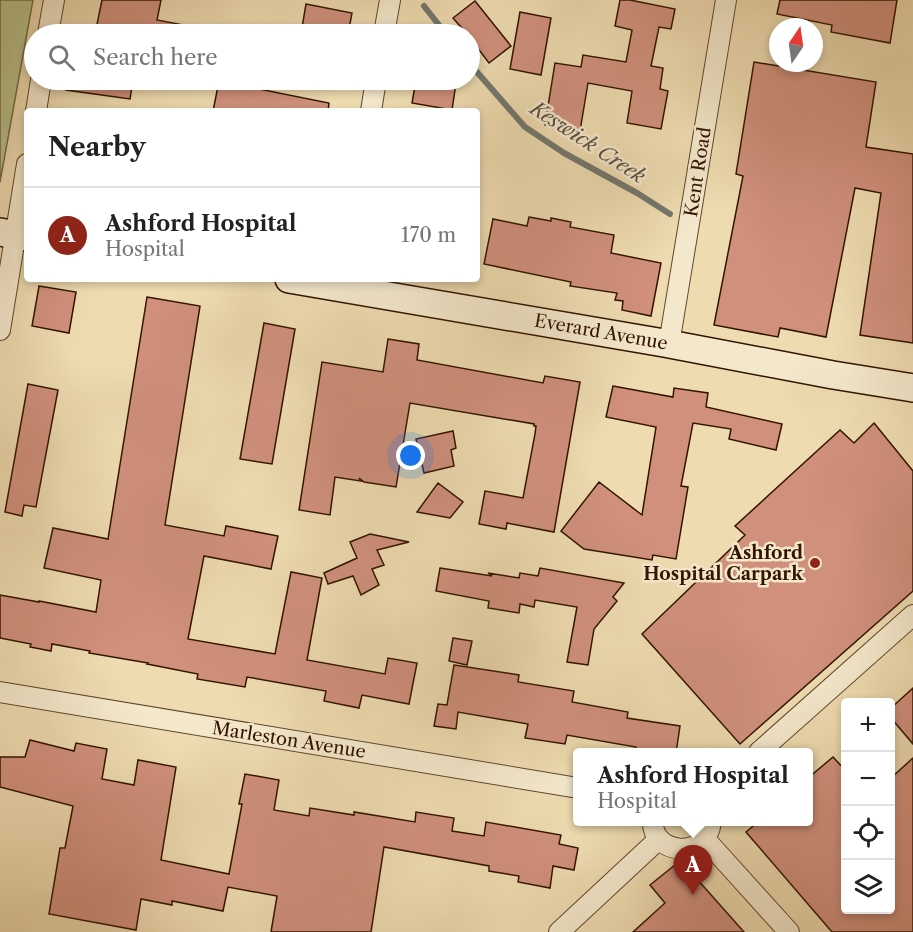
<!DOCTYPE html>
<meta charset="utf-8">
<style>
body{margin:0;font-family:"Libre Caslon Text",serif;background:#f6f6f6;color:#222}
.controls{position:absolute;right:18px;bottom:18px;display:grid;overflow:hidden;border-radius:6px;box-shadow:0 3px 9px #0003}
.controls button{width:54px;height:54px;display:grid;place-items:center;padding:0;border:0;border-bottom:2px solid #e0e0e0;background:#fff;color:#222;font:30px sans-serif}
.compass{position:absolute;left:769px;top:18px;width:54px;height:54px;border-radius:50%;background:#fff;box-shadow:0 3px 9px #0003;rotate:13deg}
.you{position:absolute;left:411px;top:456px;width:21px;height:21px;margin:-15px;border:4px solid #fff;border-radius:50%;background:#1a73e8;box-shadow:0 0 0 9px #1a73e833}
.badge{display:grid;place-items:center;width:39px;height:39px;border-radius:50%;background:#8f2418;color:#fff;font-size:20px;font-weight:700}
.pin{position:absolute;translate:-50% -50px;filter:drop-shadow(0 2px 3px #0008)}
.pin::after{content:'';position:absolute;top:32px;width:21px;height:18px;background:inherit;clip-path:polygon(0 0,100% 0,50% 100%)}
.popup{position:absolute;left:573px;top:748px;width:240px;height:78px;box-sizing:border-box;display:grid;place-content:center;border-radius:6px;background:#fff;filter:drop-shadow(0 2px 4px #0005);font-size:20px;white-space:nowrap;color:#767676}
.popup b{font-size:22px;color:#222}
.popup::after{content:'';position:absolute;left:50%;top:100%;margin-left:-12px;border:12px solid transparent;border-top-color:#fff}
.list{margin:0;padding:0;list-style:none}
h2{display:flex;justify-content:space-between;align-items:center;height:78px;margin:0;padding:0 24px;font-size:26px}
h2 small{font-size:20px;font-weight:400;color:#767676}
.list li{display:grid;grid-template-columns:39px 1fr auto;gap:18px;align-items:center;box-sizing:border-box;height:96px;padding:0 24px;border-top:2px solid #e0e0e0}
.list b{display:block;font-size:22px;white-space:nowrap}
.list p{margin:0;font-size:20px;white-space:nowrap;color:#767676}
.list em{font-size:20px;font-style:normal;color:#767676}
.icon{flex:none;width:33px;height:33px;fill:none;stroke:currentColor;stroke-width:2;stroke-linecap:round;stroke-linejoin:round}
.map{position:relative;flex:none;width:913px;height:932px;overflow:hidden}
.search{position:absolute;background:#fff;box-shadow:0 3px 9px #0003;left:24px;top:24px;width:456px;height:66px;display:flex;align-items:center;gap:15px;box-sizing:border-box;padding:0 21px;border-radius:33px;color:#767676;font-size:22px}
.panel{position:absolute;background:#fff;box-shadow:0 3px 9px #0003;left:24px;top:108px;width:456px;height:174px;border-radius:6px}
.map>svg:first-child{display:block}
</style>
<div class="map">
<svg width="913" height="932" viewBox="0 0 913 932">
<rect width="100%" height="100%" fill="#eedbb0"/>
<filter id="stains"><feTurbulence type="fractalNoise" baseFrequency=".00333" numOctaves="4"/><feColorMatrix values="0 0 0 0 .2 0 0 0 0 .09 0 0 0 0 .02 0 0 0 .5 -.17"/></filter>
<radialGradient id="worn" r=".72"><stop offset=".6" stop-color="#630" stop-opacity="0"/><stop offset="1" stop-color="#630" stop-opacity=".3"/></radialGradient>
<path fill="#b8c08b" stroke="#756a46" stroke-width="1.5" d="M0 0H33L0 182Z"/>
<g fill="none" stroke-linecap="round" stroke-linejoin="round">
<path stroke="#72776d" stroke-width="6" d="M424 6 446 34
M470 64 525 127 564 153 637 193 670 214"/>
</g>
<path fill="#d0907c" stroke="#321401" stroke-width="1.5" d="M102 0H161L157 20 189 26 188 34H95Z
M620 0H630L675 9 671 29 659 27 651 66 663 68 660 89 668 91 661 129 627 123 632 91 588 83 580 131 545 125 555 63 581 67 583 55 626 62 632 30 615 26Z
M780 0H897L890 43 831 32 832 25 777 14Z
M475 1 511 46 489 63 470 38V34H467L453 18Z
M306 4 352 13 348 34H301Z
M520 12 551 18 541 75 510 69Z
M754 62 876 82 866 147 913 154V343L860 335 881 193 855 188 826 337 780 328 778 337 714 325 743 176 736 174Z
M67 80H133L130 99 66 90Z
M416 80H438L456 83 452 110 412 103Z
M219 81 329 103 328 111H213Z
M529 217 551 221V218L571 222 570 227 614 235 611 253 661 263 651 316 622 310 623 301 615 300 617 293 570 286 571 282 484 264 493 219 527 226Z
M39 286 76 292 69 333 32 326Z
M147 297 200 306 165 525 224 536 226 526 278 536 271 569 204 556 188 639 275 654 291 572 322 578 307 660 385 674 388 658 417 663 409 704 362 695 359 708 324 701 326 691 247 677 245 687 197 679 198 674 147 664 148 663 89 653 90 651 52 644 51 651 30 647 31 644 0 638V595L39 602V601L96 612 101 580 44 568 53 528 108 539Z
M264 323 295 329 272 464 240 459Z
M388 339 419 344 417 360 543 383 545 376 580 382 554 532 507 523 506 529 479 524 485 491 523 498 535 434 536 426H534V424L410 403 396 487 364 482 359 478 361 481 335 477 330 515 299 510 322 362 383 372Z
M28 384 58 390 36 507 24 505 22 516 5 512Z
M613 386 673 397 674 388 708 393 706 407 782 424 776 450 729 439 731 429 693 423 681 486 688 487 676 559 653 555 652 560 584 549 561 531 599 482 642 515 656 427 606 417Z
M874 423 913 471V591L740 744 642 634 745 535 735 526 840 430 854 443Z
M453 431 456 448 451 450 454 466 424 473 416 439Z
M438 483 463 502 450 518 417 512Z
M370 534 409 542 377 550 384 565 372 569 379 585 361 595 353 576 328 584 324 573 357 558 350 542Z
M440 568 492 576 488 573 519 578 520 573 538 576 540 568 624 583 613 597 617 601 594 629 588 665 567 662 577 607 535 600 534 607 520 604 519 613 488 608 489 601 436 591Z
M453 638 472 641 467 665 449 661Z
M454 665 519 675 518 682 574 691 572 702 628 712 627 718 680 726 676 753H635L636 747 567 735 565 744 525 738 528 724 458 712 456 729 434 726 438 704 447 705Z
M913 688V744L891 718V708Z
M30 740 74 751 76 743 107 749 102 779 134 785 138 760 176 767 161 860 229 874 242 804H239L245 774 279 780 274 810 309 816 310 808 354 815V812L415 822 416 812 454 818 452 831 484 836 486 822 561 835 559 844 578 848 574 870 553 866 550 888 518 882 519 876 489 871V866L384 847 371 932H271L277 896 228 887 223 911 172 901V905L141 899 136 930 49 914 60 848H65L73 806 0 787V757H25Z
M833 757 846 771V909H891V778L913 758V932H832L746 832 758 822H808V778Z
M680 861H681L744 932H633L665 903 650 885Z"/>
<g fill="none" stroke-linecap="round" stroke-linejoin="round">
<defs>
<path id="street" d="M48 34 54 0
M384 34 390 0
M36 111 41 80
M371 111 376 80
M0 330 27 164
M669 344 726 0
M0 692 578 788
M759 752 913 615
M653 822C652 854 706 861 711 822
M705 839 789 932
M559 932 659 839"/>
<path id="secondary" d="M0 232 27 237
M289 279 664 343 833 375 913 388"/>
</defs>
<use href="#street" stroke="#61462d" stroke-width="22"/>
<use href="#secondary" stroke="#321401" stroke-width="30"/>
<use href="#street" stroke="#f4e8cc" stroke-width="20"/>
<use href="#secondary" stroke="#f4e8cc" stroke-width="27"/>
</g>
<circle fill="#8f2418" stroke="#f4e8cc" stroke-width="2" cx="815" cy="563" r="6"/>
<g text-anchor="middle" stroke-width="5" stroke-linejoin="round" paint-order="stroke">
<g font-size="18" fill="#321401" stroke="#f4e8cc">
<text transform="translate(698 172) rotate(-81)" y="6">Kent Road</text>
<text transform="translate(601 332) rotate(10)" y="6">Everard Avenue</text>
<text transform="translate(289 740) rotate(9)" y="6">Marleston Avenue</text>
</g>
<g font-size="18" font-weight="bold" fill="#321401" stroke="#f4e8cc" text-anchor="end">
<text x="803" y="559">Ashford<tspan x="803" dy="21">Hospital Carpark</tspan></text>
</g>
<g font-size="20" font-style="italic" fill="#574e40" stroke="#f4e8cc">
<text transform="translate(588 142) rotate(33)" y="7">Keswick Creek</text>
</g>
</g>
<rect width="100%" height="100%" filter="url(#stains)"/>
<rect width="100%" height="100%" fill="url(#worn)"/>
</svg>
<div class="controls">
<button>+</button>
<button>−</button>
<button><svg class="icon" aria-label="locate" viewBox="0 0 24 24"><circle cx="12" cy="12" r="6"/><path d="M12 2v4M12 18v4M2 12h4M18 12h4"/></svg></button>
<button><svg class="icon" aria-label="layers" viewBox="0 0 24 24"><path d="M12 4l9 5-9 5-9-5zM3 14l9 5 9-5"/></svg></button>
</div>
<svg class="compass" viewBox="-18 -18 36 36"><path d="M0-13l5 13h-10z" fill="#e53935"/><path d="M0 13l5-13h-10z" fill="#767676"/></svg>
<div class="you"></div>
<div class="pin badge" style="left:693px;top:895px">A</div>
<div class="popup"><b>Ashford Hospital</b>Hospital</div>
<div class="search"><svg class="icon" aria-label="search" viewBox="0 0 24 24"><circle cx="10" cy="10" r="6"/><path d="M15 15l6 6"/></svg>Search here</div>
<section class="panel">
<h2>Nearby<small></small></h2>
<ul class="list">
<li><span class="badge">A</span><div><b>Ashford Hospital</b><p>Hospital</p></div><em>170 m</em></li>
</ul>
</section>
</div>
